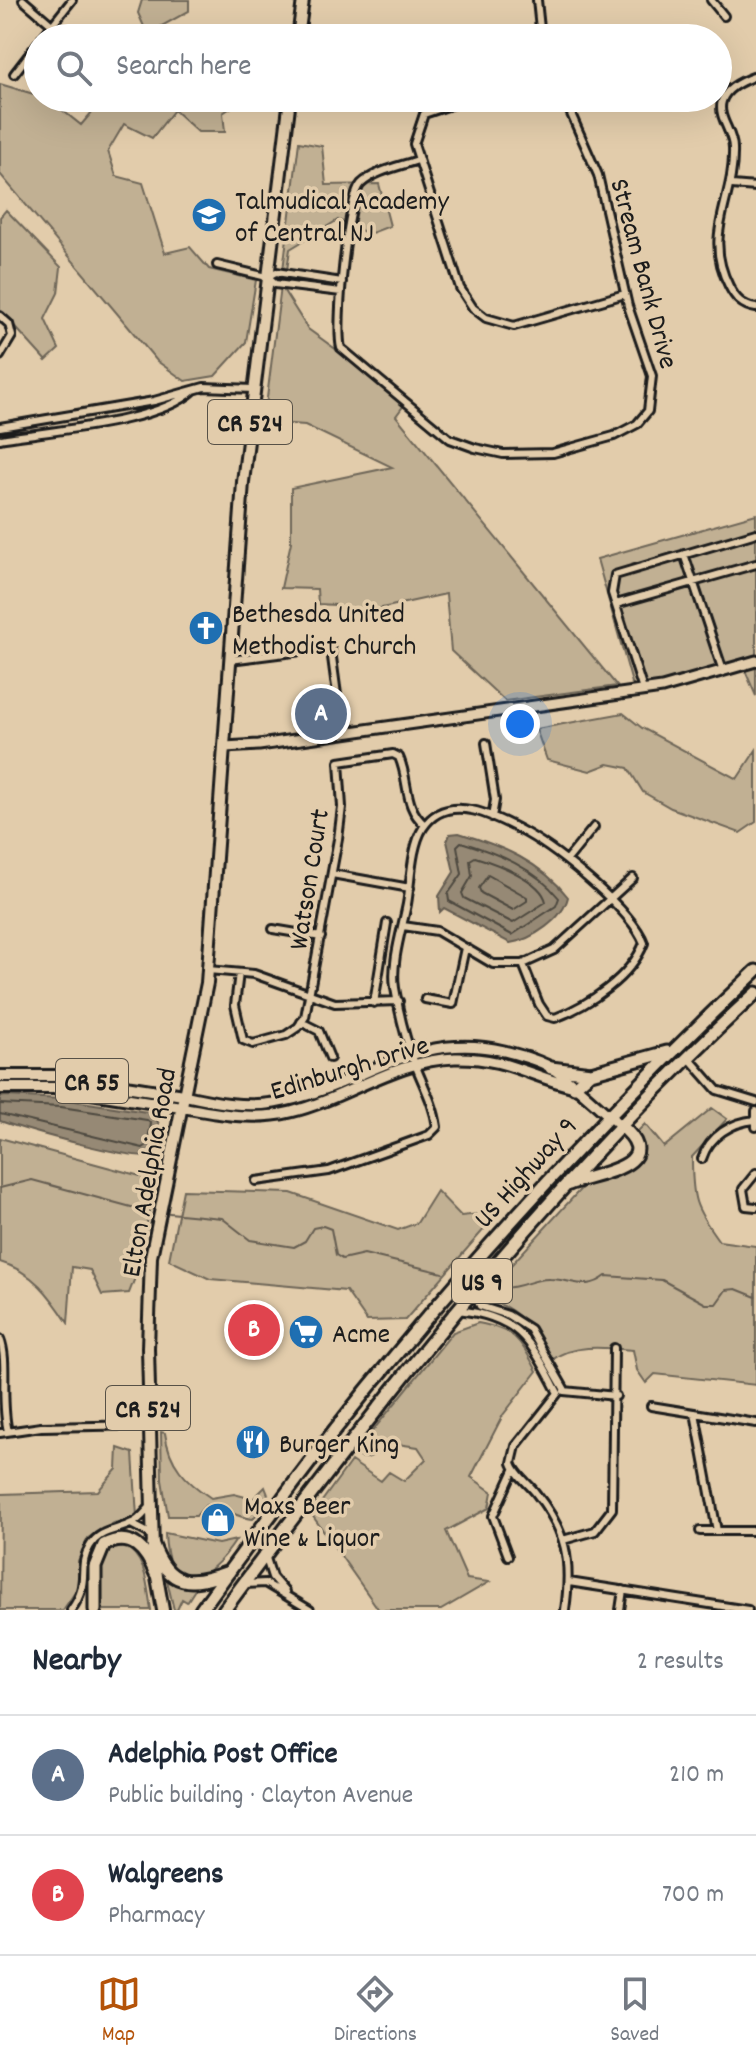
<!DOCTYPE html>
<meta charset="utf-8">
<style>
body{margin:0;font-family:Dekko,sans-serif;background:#f6f6f7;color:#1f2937}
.you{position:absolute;left:520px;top:724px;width:28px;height:28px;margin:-20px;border:6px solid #fff;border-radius:50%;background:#1a73e8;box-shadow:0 0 0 12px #1a73e833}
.badge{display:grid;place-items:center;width:52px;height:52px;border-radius:50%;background:#b45309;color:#fff;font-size:26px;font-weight:700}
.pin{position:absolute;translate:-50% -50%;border:4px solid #fff;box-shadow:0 2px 8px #0006}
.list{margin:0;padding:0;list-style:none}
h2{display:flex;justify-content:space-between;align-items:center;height:104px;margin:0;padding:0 32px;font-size:34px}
h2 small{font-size:26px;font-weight:400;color:#747a83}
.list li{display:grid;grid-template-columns:52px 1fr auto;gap:24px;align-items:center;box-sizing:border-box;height:120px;padding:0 32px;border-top:2px solid #e0e1e3}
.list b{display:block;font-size:30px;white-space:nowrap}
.list p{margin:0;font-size:26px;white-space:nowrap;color:#747a83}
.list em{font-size:26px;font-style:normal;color:#747a83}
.icon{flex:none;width:44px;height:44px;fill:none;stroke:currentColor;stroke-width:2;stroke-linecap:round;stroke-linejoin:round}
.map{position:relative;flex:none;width:756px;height:1610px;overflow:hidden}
.search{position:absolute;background:#fff;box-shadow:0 8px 32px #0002;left:24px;right:24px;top:24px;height:88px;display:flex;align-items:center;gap:20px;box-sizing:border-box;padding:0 28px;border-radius:44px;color:#747a83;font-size:30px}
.sheet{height:344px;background:#fff}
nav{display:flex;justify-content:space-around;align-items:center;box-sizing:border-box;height:112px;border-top:2px solid #e0e1e3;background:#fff;font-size:22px;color:#747a83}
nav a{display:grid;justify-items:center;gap:4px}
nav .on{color:#b45309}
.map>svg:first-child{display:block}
</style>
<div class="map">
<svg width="756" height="1610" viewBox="0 0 756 1610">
<rect width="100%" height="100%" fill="#e2ccab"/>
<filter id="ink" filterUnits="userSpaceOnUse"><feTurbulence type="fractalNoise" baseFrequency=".0125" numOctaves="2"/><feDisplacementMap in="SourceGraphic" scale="16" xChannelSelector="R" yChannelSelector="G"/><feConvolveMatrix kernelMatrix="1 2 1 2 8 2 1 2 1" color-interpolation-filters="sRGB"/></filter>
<g filter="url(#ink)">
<path fill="#c1b093" stroke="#6e6658" stroke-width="2" d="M142 0H189V11L158 28 160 38H149L138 13Z
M0 84 47 98 81 125 104 98H245L223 113 225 132H198L174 110 152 138 124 124 108 151 116 176 143 183 165 253 190 247 209 269 256 280 246 342 215 376 185 381 157 361 0 174Z
M299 142 322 146 326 185 379 184 390 226 369 234 338 220 290 249 284 291 308 329 407 401 396 416 617 686 505 701 451 651 446 594 336 618 335 605 318 604 317 589 281 588 291 542V488L392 467 305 425 264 422Z
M6 210 61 267 58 293 45 319 59 349 46 361 0 310V217Z
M756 514V696L741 661 634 690 597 559Z
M623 713 642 728 737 779 756 750V822L740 833 671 808 643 792 628 768 608 764 590 771 547 760 536 729Z
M712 1108 727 1119 692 1157C692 1199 694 1207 719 1241L756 1246V1385L655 1374 646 1383 637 1370 633 1350C609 1348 573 1343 552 1360 539 1331 514 1304 481 1298L587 1182 636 1163 642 1144 636 1133 645 1124 664 1147Z
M0 1138 155 1180 138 1270 129 1293 102 1295 90 1270 72 1267 68 1323C50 1295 33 1272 0 1262Z
M183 1190 291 1193 398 1230 417 1223 437 1191 461 1216 499 1212 405 1320 367 1321 346 1291 210 1279 169 1260Z
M478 1323C515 1330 519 1338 537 1371L503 1415 471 1477 492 1492 489 1508 446 1531 467 1579 489 1582 441 1610H379L312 1515 351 1461 381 1481 389 1472 404 1481 426 1459 418 1447 397 1444 367 1458 352 1456 453 1332Z
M161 1432 165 1433C169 1464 185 1481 211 1498L234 1494 253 1499 265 1487 269 1497 253 1519C235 1518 224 1506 206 1505L196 1516H168L162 1480Z
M118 1448 133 1453 137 1517 114 1523 88 1538 78 1561V1588L63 1610H0L1 1494 98 1491 117 1469Z
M165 1533 218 1544 236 1540C208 1584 167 1600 165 1533Z
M123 1545C147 1557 147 1586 151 1610H100L99 1560 110 1550Z
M166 1576 174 1583 196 1588 187 1602 182 1599 177 1610H174Z"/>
<path fill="#968974" stroke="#655d51" stroke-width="2" d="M459 833C502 846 541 862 568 897 563 919 532 940 510 943L444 908 440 912 439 896 454 872 447 841 450 834Z
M6 1096 62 1099 153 1113 159 1124 153 1155C133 1161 26 1130 0 1121V1097Z"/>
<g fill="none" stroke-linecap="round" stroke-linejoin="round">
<path stroke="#4d483f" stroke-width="2" d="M461 842C497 853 535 868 559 898L556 906 512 935 449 901 448 894 462 874 457 846Z
M475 857C495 863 542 880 546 902L513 923 464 898 462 893 472 876 470 860Z
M488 875 527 897V901L513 910 481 893 479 888Z
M0 1104 61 1107 147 1120 151 1124 147 1145 143 1148 0 1114"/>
<path stroke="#655d51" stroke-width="2" d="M0 1188 32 1180 146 1211
M169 1213 222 1218 250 1240 294 1247 305 1241 313 1228 323 1226 331 1229 336 1255 342 1259 364 1254 443 1273
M500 1288C522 1289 532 1278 550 1279 572 1279 586 1292 606 1276L662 1280 706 1304H716L726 1290 736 1289 756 1297"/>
<defs>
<path id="street" d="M23 0 52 25
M537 0 541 38
M711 0 724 16
M42 38 72 0
M14 74 38 43
M756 76C744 80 726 88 722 101 717 117 733 132 733 148 735 201 702 233 729 286 735 298 742 306 756 308
M471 98 424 114 414 144 460 288 473 308 486 318 514 326 625 294
M418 160C401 166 374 171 361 184 347 199 335 327 341 348L450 439 475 448 503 454 553 453 614 436 637 424 648 411 652 376 628 306 598 175 564 98
M732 185 756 187
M217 265 267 277 275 284 341 292
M267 277 276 272 342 282
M0 316 9 324 12 336 0 356
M0 427 154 401 204 387 253 389
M0 439C52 430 157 424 194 390
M684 554 723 671
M616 604 756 564
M230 660 325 648 331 650 342 732
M643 690 612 593 615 575 756 533
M486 743 495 800 492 817
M567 860 594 827
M332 874 410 888
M403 926 437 931 493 964H523L554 950 633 878
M273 929 321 937
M208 970 254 974 335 1003 399 1001
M239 973 235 1005 243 1040 253 1044 286 1035 298 1027 305 1017 338 839 342 807 339 762 393 754 399 757C410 782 403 807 425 825
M425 999 453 1004 465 948
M374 1003 387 923
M301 1022 319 1031 330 1058
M688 1057 717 1090 756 1102
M756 1111V1127
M702 1159C709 1136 732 1122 755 1120
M756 1173 743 1189 746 1206 756 1207
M256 1181 329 1171 429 1135 437 1127C434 1104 423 1085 415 1064 406 1041 399 1013 395 988 391 962 402 930 407 904 411 882 411 847 423 828 447 790 497 817 526 833 558 851 632 910 644 943 631 977 589 1005 555 1018L547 1016 539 1004 523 964
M473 1290 480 1306 508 1315 530 1329 565 1390
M457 1310C520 1316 531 1342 558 1393
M0 1339C9 1361 0 1401 8 1431
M564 1391 616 1396
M558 1393 516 1446 512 1463C516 1475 527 1482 535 1492 567 1531 572 1561 565 1610
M651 1406 756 1423
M695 1413 717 1531
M0 1433 41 1427 148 1425
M131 1524 152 1535
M700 1531H756
M563 1540 595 1531 612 1509 614 1348
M265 1555 272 1577 285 1592
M508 1556 493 1516 514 1470
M569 1582 748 1610
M245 1584 265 1583 310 1610
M71 1610C92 1581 76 1568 90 1546 100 1529 117 1531 132 1523 140 1520 145 1512 151 1506
M620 1610 623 1590"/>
<path id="secondary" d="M225 747 259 745 662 688 756 661
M183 1095C214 1102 244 1108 274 1103 357 1090 412 1029 504 1051 519 1055 536 1059 550 1067 575 1083 596 1106 620 1125
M181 1107C217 1114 255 1121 291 1112 348 1098 395 1060 455 1058 505 1057 529 1076 574 1087"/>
<path id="primary" d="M298 38 303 0
M0 1076H61L183 1095
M0 1088H59L181 1107
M153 1550 148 1348 151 1257 207 983 243 482 290 98
M155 1566 163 1610"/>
<path id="highway" d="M551 1068 591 1073 667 1052
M574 1087 590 1073
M569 1184C599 1173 669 1165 620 1125
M153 1545C169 1588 191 1586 229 1572
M95 1610V1567L104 1545C132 1531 146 1550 156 1574
M201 1610C256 1535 310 1459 369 1387 489 1240 618 1101 756 971
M224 1610C386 1392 555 1177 756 993"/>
</defs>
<use href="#street" stroke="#1c1c1c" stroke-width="12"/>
<use href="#secondary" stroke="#1c1c1c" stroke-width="15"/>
<use href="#primary" stroke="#1c1c1c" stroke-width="16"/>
<use href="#highway" stroke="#1c1c1c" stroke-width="17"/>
<use href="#street" stroke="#e2ccab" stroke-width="6"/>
<use href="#secondary" stroke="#e2ccab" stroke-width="9"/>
<use href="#primary" stroke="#e2ccab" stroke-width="10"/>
<use href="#highway" stroke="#e2ccab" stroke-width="11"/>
</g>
</g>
<defs>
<symbol id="school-disc" viewBox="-11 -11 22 22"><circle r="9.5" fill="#1f6fb2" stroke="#e2ccab"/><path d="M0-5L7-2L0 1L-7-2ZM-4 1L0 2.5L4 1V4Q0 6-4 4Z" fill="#fff"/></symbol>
<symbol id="church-disc" viewBox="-11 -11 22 22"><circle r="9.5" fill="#1f6fb2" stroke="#e2ccab"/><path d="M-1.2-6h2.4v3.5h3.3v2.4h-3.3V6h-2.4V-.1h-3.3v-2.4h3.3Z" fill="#fff"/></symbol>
<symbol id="supermarket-disc" viewBox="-11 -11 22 22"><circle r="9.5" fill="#1f6fb2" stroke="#e2ccab"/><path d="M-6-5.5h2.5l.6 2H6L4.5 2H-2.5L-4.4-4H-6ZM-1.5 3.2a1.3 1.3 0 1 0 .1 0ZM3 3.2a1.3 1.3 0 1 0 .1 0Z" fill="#fff"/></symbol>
<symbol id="restaurant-disc" viewBox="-11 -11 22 22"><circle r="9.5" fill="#1f6fb2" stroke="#e2ccab"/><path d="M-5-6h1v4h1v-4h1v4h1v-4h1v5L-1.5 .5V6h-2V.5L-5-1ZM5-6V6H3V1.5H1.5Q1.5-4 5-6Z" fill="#fff"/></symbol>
<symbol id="shop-disc" viewBox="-11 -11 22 22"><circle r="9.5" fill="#1f6fb2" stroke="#e2ccab"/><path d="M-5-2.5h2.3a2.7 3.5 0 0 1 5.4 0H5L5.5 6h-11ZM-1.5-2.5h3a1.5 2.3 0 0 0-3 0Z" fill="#fff"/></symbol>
</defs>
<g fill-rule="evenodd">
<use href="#school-disc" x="189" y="195" width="40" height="40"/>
<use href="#church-disc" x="186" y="608" width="40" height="40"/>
<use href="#supermarket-disc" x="286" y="1312" width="40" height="40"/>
<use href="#restaurant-disc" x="233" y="1422" width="40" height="40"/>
<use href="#shop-disc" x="198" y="1500" width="40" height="40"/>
</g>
<g text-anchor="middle" stroke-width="7" stroke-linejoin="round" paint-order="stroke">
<g fill="#e2ccab" stroke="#575147" stroke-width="2">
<rect x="208" y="400" width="84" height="44" rx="6"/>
<rect x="56" y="1059" width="72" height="44" rx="6"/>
<rect x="452" y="1259" width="60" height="44" rx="6"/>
<rect x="106" y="1386" width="84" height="44" rx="6"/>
</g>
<g font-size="26" font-weight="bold" fill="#1c1c1c">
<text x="250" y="431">CR 524</text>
<text x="92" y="1090">CR 55</text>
<text x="482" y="1290">US 9</text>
<text x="148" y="1417">CR 524</text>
</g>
<g font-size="28" fill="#1c1c1c" stroke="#e2ccab" text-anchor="start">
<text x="235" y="209">Talmudical Academy<tspan x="235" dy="32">of Central NJ</tspan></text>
<text x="232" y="622">Bethesda United<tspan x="232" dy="32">Methodist Church</tspan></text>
<text x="332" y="1342">Acme</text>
<text x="279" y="1452">Burger King</text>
<text x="244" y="1514">Maxs Beer<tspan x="244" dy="32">Wine &amp; Liquor</tspan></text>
</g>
<g font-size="28" fill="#1c1c1c" stroke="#e2ccab">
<text transform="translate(646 273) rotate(75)" y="10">Stream Bank Drive</text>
<text transform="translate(307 879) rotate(-81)" y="10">Watson Court</text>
<text transform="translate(349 1066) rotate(-17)" y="10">Edinburgh Drive</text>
<text transform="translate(524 1171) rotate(-48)" y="10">US Highway 9</text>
<text transform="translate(147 1172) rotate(-80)" y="10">Elton Adelphia Road</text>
</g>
</g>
</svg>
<div class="you"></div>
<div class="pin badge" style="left:321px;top:714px;background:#5c6f8a">A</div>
<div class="pin badge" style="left:254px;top:1330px;background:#e0444e">B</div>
<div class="search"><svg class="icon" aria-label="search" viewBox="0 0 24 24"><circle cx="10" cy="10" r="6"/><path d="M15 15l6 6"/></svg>Search here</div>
</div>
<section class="sheet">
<h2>Nearby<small>2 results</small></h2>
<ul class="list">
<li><span class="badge" style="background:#5c6f8a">A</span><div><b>Adelphia Post Office</b><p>Public building · Clayton Avenue</p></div><em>210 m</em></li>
<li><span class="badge" style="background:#e0444e">B</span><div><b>Walgreens</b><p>Pharmacy</p></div><em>700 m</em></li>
</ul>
</section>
<nav>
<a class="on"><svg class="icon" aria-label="map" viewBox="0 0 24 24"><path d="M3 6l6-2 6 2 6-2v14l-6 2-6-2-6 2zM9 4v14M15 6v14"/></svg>Map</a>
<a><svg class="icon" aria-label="directions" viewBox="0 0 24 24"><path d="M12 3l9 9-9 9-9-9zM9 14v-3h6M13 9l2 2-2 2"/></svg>Directions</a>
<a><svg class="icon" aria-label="saved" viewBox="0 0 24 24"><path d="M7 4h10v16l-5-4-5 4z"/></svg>Saved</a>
</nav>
